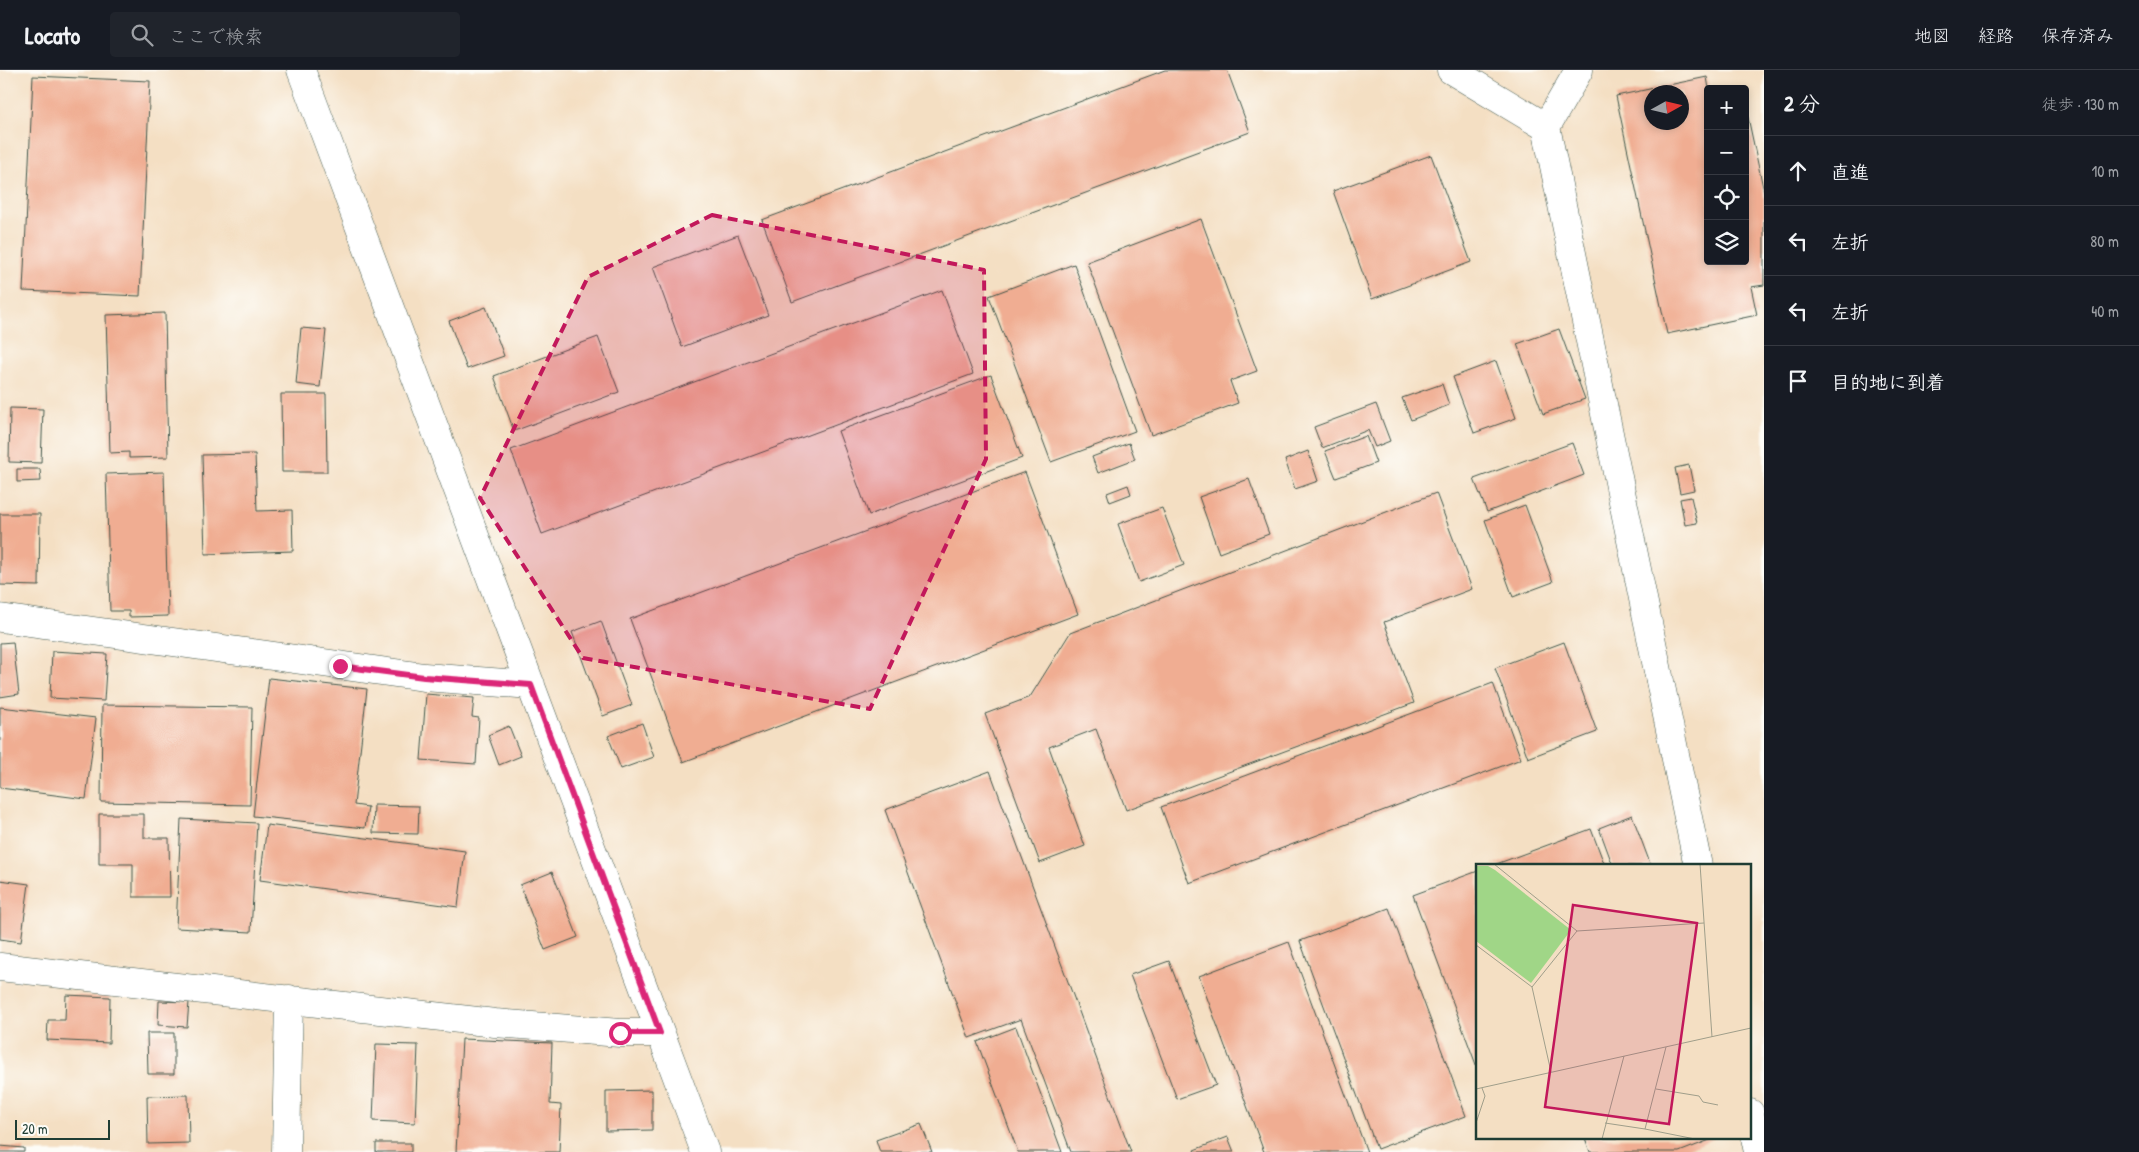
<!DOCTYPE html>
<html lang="ja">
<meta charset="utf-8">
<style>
body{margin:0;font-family:"Patrick Hand","Klee One",sans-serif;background:#20242c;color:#f1f3f6}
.controls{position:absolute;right:15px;top:15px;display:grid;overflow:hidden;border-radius:5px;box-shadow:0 2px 8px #0003}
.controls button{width:45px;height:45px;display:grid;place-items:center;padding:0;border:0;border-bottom:1px solid #363941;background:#171b24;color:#f1f3f6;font:25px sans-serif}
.compass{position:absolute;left:1644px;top:15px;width:45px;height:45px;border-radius:50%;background:#171b24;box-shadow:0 2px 8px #0003;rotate:82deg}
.scale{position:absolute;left:15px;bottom:12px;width:95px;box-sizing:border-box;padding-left:5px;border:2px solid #1f3d34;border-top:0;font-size:14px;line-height:18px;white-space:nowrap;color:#1f3d34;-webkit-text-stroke:4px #fdfcf7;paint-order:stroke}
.stop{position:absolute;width:15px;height:15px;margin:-11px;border:4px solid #db2777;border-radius:50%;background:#fff}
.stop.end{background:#db2777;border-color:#fff;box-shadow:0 1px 5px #0008}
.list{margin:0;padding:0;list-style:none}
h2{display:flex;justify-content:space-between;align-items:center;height:65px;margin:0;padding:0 20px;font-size:21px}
h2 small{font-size:16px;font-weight:400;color:#9ea1a6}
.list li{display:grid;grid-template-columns:32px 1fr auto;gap:15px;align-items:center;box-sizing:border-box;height:70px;padding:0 20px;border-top:1px solid #363941}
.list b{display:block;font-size:19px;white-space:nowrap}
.list em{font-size:16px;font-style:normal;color:#9ea1a6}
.icon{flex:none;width:28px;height:28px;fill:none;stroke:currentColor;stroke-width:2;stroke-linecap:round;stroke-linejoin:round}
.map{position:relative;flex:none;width:1764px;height:1082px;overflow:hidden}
header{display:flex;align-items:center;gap:30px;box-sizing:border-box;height:70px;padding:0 25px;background:#171b24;border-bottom:1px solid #363941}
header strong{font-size:24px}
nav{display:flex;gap:28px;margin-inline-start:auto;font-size:18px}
.search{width:350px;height:45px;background:#20242c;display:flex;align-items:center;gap:12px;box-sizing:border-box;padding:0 18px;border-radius:5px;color:#9ea1a6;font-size:19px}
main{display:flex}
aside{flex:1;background:#171b24}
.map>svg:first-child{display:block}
</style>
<header>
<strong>Locato</strong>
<div class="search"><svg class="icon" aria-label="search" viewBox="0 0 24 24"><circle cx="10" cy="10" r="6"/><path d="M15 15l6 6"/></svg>ここで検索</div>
<nav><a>地図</a><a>経路</a><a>保存済み</a></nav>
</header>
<main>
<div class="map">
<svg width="1764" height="1082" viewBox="0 0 1764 1082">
<rect width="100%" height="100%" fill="#fdfcf7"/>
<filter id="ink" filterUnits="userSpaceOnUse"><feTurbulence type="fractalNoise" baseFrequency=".02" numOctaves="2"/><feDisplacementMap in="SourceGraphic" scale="10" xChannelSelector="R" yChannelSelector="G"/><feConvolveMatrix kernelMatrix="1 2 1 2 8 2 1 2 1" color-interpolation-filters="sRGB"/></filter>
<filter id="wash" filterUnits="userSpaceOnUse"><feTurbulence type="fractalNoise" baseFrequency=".0096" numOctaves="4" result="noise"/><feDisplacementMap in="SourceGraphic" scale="20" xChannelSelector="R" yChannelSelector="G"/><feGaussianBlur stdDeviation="1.12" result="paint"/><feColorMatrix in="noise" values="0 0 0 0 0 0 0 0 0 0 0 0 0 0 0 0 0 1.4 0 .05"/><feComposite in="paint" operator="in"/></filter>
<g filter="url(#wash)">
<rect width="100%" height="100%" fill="#f4dfc3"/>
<g id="blocks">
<path fill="#f0ad92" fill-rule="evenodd" d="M1165 0H1227L1250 62 792 232 762 150Z
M33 6 150 11 140 226 23 221Z
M1707 7 1709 19 1708 191H1745L1746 38 1764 122V215L1751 217 1757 245 1667 264 1616 26ZM1652 22H1682V52H1652Z
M1431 85 1471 192 1372 229 1333 121Z
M1201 149 1257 301 1230 311 1238 333 1151 365 1087 192Z
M738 165 768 245 682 277 653 197Z
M1074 194 1135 361 1051 392 989 226Z
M942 220 973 304 542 464 511 380Z
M486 237 504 286 467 299 449 251Z
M165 243 168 387 129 388V382L110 383 106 245Z
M301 258 326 260 320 317 296 314Z
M1559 259 1585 329 1543 344 1517 274Z
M598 267 619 322 514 361 494 306Z
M1496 291 1516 348 1474 363 1453 307Z
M991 305 1022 388 869 445 838 361Z
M1442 314 1449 335 1411 350 1402 328Z
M281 324H326L327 402H282Z
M1376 334 1390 371 1375 377 1368 360 1322 378 1314 357Z
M10 338 43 339 41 393 9 392Z
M1366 366 1376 393 1336 408 1325 381Z
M1129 373 1135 389 1098 403 1092 387Z
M1572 373 1584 405 1487 442 1474 409Z
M1308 381 1318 411 1295 419 1285 390Z
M255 384 257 441 292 440 293 481 205 484 202 385Z
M1689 395 1694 420 1680 423 1675 398Z
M17 399H40L41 411 17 412Z
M164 402 168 546 129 547V541H110L106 404Z
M1025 402 1078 544 683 692 630 549Z
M1249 409 1269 464 1219 483 1199 427Z
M1128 415 1131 424 1110 432 1107 423Z
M1436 423 1472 519 1384 552 1414 633 1126 740 1096 659 1049 677 1085 776 1040 793 985 644 1030 627 1070 563Z
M1691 427 1697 453 1685 455 1680 429Z
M1525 435 1553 512 1513 527 1485 450Z
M1162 438 1184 495 1139 512 1118 454Z
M0 444H40L39 516 0 515Z
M601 551 632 635 603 646 572 562Z
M13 572 19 624 0 627V573Z
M1564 572 1597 662 1528 688 1495 598Z
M52 581 107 584 104 631 50 628Z
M269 608 367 619 354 735 368 737 365 758 253 746Z
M1493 613 1521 689 1189 813 1161 737Z
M426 624 474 628 472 647 479 648 476 694 421 690Z
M102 635 252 637 250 735 101 732Z
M0 637 96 648 86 729 0 718Z
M642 653 654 687 621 699 608 666Z
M509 656 521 686 499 695 488 665Z
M990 701 1131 1082H1071L1021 949 969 968 885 740Z
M374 735 419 736 418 764 373 763Z
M99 744H144V768H169L170 827H133V794H99Z
M1632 745 1651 796H1613L1599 758Z
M181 749 257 753 251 862 176 858Z
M267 755 465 781 458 837 260 810Z
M1591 759 1605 796H1491Z
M1478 801V1000L1413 825Z
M552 802 578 867 545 880 520 815Z
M0 810 29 814 21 872 0 869Z
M1389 838 1466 1046 1377 1079 1300 871Z
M1289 872 1367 1082H1264L1199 906Z
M1169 891 1216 1015 1177 1029 1130 905Z
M66 925 110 927 109 973 47 970 48 950H65Z
M159 931 189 932 187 957 158 955Z
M1016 957 1062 1082H1018L977 972Z
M147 963H174V1004H148Z
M462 969 552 973 550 1034 561 1035 559 1082H456Z
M376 974 418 975 415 1053 373 1051Z
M652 1020V1060L606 1061V1021Z
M188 1025 189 1073 148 1074 147 1026Z
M921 1054 932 1082H880L876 1070Z
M1228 1067 1234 1082H1195L1194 1080Z
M1585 1068H1715L1679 1082H1590Z
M376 1073H411V1082H376Z
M0 1076 24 1078V1082H0Z"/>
</g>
</g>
<g filter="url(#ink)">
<use href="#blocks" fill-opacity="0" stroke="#3f5549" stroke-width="1"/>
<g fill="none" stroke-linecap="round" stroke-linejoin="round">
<defs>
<path id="minor" d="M301 0 705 1082
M1451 0 1546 57 1698 796
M1546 57 1579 0
M0 548 424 607 531 615
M0 897 495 953 620 963H660
M1750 1043 1758 1082
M286 1082 289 929"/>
</defs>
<use href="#minor" stroke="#3f5549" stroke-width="29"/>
<use href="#minor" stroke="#fff" stroke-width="28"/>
</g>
</g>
<g fill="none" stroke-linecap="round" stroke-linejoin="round" filter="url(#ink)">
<path stroke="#db2777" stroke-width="6" d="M340 596 424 607 531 615 660 963H620"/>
</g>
<path fill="#c2185b" fill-opacity="0.2" stroke="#c2185b" stroke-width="4" stroke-dasharray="10 6" stroke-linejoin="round" d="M712 145 984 200 986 389 870 639 583 588 480 428 588 207Z"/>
<g transform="translate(1476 794)">
<rect width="275" height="275" fill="#f4dfc3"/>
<path d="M0 2H12L19 6 95 66 55 119 0 77Z" fill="#a0d687"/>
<path fill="none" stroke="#9f9e8a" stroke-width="1" d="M18 0 101 67M224 0 236 173M0 81 56 123M75 208 56 123 101 67 228 59M0 225 275 164M180 225 223 232 227 238 242 241M0 259 9 232 6 224M129 259 169 265 190 183M169 265 219 275M126 275 148 192"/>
<path fill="#c2185b" fill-opacity="0.15" stroke="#c2185b" stroke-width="2.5" d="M97 41 221 59 193 260 69 243Z"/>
<rect width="275" height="275" fill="none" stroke="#1f3d34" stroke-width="2.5"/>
</g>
</svg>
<div class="controls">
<button>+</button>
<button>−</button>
<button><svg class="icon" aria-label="locate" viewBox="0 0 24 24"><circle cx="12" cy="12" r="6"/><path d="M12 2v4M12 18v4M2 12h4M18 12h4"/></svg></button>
<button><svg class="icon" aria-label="layers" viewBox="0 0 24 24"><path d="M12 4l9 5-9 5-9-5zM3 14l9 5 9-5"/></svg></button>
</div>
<svg class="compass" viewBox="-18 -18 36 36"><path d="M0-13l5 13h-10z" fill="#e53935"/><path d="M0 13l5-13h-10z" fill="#9ea1a6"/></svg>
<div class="scale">20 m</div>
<div class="stop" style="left:620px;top:963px"></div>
<div class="stop end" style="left:340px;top:596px"></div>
</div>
<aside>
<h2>2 分<small>徒歩 · 130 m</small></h2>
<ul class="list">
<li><svg class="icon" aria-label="ahead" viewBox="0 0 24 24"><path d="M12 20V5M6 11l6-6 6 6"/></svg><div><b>直進</b></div><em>10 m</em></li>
<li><svg class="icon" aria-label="left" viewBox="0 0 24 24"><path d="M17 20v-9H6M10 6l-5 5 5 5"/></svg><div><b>左折</b></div><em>80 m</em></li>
<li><svg class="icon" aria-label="left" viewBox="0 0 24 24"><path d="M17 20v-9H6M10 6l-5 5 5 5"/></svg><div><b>左折</b></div><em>40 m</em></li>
<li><svg class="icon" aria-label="arrive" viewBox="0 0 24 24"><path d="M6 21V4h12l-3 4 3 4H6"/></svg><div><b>目的地に到着</b></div></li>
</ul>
</aside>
</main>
